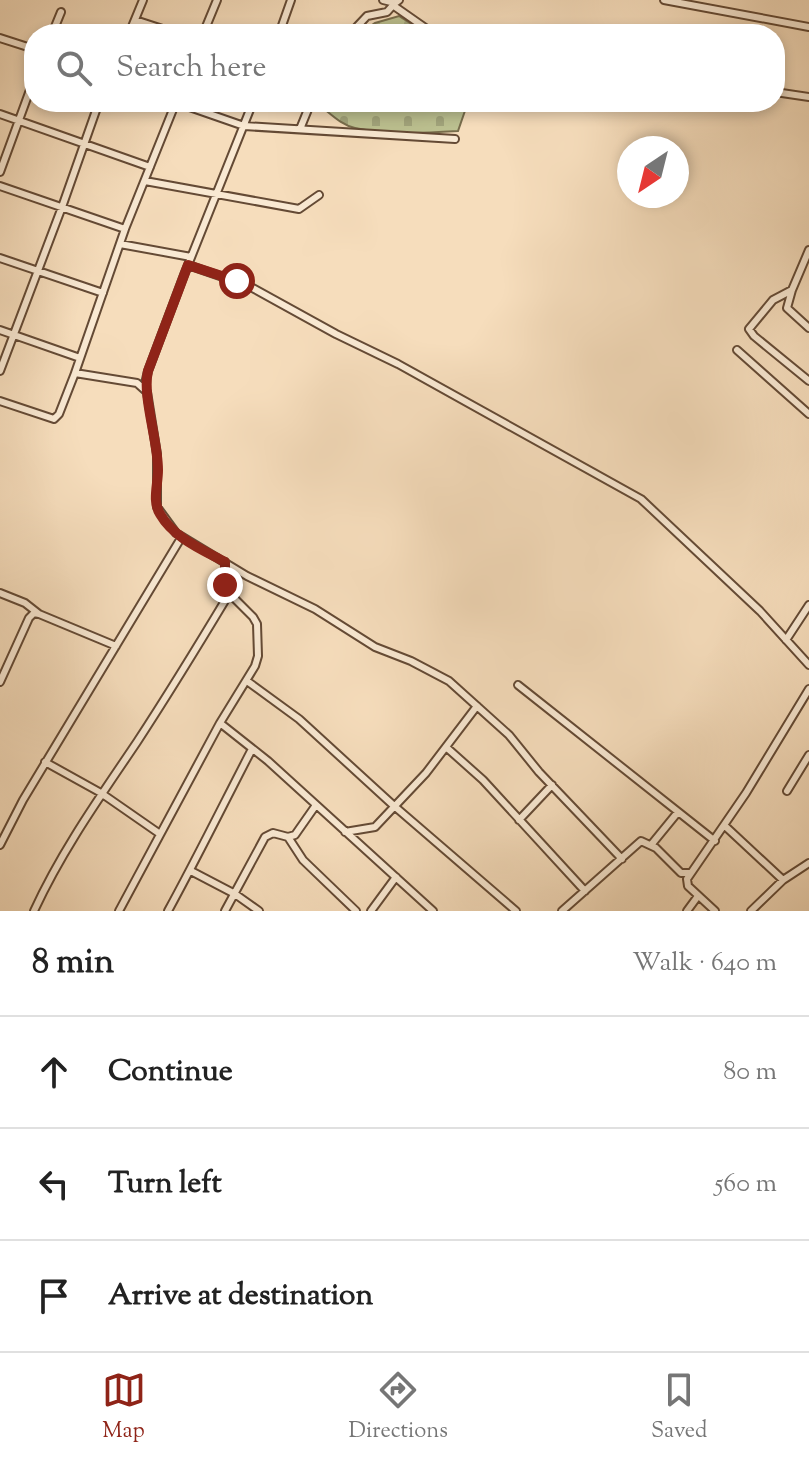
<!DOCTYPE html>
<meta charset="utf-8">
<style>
body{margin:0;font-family:"Sorts Mill Goudy",serif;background:#f6f6f6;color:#222}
.compass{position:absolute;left:617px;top:136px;width:72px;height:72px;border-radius:50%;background:#fff;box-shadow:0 4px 12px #0003;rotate:215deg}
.stop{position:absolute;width:24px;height:24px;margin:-18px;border:6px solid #8f2418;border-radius:50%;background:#fff}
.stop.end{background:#8f2418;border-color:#fff;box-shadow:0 2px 8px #0008}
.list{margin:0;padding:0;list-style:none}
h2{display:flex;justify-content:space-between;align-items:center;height:104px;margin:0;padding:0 32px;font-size:34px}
h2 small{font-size:26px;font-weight:400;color:#767676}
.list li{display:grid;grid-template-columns:52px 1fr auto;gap:24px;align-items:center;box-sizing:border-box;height:112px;padding:0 32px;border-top:2px solid #e0e0e0}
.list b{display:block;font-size:30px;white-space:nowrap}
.list em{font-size:26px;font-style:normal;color:#767676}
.icon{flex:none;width:44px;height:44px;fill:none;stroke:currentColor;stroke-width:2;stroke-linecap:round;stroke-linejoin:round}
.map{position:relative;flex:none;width:809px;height:911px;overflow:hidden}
.search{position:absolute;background:#fff;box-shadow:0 4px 12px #0003;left:24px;right:24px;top:24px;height:88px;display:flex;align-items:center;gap:20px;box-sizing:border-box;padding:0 28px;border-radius:32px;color:#767676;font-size:30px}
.sheet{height:440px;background:#fff}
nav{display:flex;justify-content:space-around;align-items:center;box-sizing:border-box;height:112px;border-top:2px solid #e0e0e0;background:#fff;font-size:22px;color:#767676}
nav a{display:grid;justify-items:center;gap:4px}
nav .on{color:#8f2418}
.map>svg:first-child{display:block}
</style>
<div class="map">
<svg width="809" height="911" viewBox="0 0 809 911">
<defs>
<pattern id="cemetery-stones" width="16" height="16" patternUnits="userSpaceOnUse" patternTransform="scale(2)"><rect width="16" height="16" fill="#bcc191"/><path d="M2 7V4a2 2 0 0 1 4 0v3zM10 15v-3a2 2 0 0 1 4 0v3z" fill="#a2a57c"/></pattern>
</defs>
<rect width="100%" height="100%" fill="#f6ddbc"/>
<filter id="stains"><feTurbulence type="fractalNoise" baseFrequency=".0025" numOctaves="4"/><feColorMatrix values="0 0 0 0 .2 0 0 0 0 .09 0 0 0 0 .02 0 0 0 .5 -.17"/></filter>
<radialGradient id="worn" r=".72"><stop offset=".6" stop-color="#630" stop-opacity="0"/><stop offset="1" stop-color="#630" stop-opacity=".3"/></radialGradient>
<path fill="url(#cemetery-stones)" stroke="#786d4c" stroke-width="2" d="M399 16 427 34H359L375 23Z
M322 102H468L458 131C425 133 386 135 355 128 342 125 333 116 323 108Z"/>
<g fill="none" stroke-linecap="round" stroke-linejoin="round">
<defs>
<path id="minor" d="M383 0 395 3 399 0
M664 0 809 27
M394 6 434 34
M135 20 178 34
M52 34 61 12
M129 34 143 0
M203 34 217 0
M279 34 291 0
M350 34 367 16 387 12 395 3
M0 38 34 49
M775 92 809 97
M175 102 244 126 455 139
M176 102 125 229 75 373 137 383 147 392 157 454V507L176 533 247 576 315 609 375 647 411 661 449 681 509 735 539 772 622 859
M0 114 150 167
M300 129 311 102
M0 172 34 79
M145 181 299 209 319 195
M0 186 125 229
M120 244 191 257
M809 250 792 290 773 300 749 329 754 336 809 381
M0 258 103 293
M188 265 249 286 336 334 398 364 641 499 760 611 809 665
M792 290 787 308 809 328
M0 330 80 358
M737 350 809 414
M0 371 62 207 99 102
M144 388 148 371 184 275 253 102
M0 401 54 419 59 414 75 373
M0 593 25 603 39 614 116 646
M786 640 809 605
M247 681 299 719 393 805 516 911
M0 682 29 618 34 613 39 614
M518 685 715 841
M220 723 268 761 433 911
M446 747 483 780 585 891
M45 762 101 793 160 834
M787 791 809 755
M519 820 552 785
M725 826 783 880
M345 832 375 827 426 773 477 706
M288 837 303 860 356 911
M0 845 23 800 181 538
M651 845 678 812
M191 871 235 894 259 911
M34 911C62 850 100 797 137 742 169 693 199 644 229 594
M119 911 220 723 255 666 258 656 257 624 253 617 226 590 225 562
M168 911C197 858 224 803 252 749
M225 911 265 837 273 833 288 837 295 835 316 805
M371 911 396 877
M562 911 641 841 656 848 681 873H689
M687 911 698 896
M715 911 688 886 687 879 746 793 809 689
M751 911 783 880 809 863"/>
</defs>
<use href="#minor" stroke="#644a35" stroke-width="10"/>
<use href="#minor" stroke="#f9e9d3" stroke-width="6"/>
</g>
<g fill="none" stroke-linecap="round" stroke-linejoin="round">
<path stroke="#8f2418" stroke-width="10" d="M225 585V562C201 549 174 538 160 514 152 501 158 485 158 470 158 440 142 396 148 371L188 265 237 281"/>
</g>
<rect width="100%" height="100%" filter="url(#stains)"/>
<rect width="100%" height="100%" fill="url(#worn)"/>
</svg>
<svg class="compass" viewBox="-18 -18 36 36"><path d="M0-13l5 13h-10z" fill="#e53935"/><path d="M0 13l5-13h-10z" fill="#767676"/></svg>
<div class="stop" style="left:237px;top:281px"></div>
<div class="stop end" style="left:225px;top:585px"></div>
<div class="search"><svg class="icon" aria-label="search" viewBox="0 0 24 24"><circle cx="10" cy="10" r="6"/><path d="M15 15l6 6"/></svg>Search here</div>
</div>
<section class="sheet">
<h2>8 min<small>Walk · 640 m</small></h2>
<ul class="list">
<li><svg class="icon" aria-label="ahead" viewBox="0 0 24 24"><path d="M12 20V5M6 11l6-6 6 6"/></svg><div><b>Continue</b></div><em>80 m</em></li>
<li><svg class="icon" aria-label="left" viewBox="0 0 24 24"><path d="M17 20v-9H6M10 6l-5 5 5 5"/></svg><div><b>Turn left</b></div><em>560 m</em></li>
<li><svg class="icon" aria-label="arrive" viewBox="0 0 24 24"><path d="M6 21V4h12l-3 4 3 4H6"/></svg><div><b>Arrive at destination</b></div></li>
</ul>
</section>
<nav>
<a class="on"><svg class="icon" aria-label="map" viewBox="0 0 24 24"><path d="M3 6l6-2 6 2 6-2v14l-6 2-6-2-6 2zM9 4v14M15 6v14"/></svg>Map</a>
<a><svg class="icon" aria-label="directions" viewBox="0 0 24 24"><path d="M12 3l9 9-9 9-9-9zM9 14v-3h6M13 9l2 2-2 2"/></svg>Directions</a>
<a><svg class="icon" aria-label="saved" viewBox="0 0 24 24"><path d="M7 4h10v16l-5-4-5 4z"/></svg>Saved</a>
</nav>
